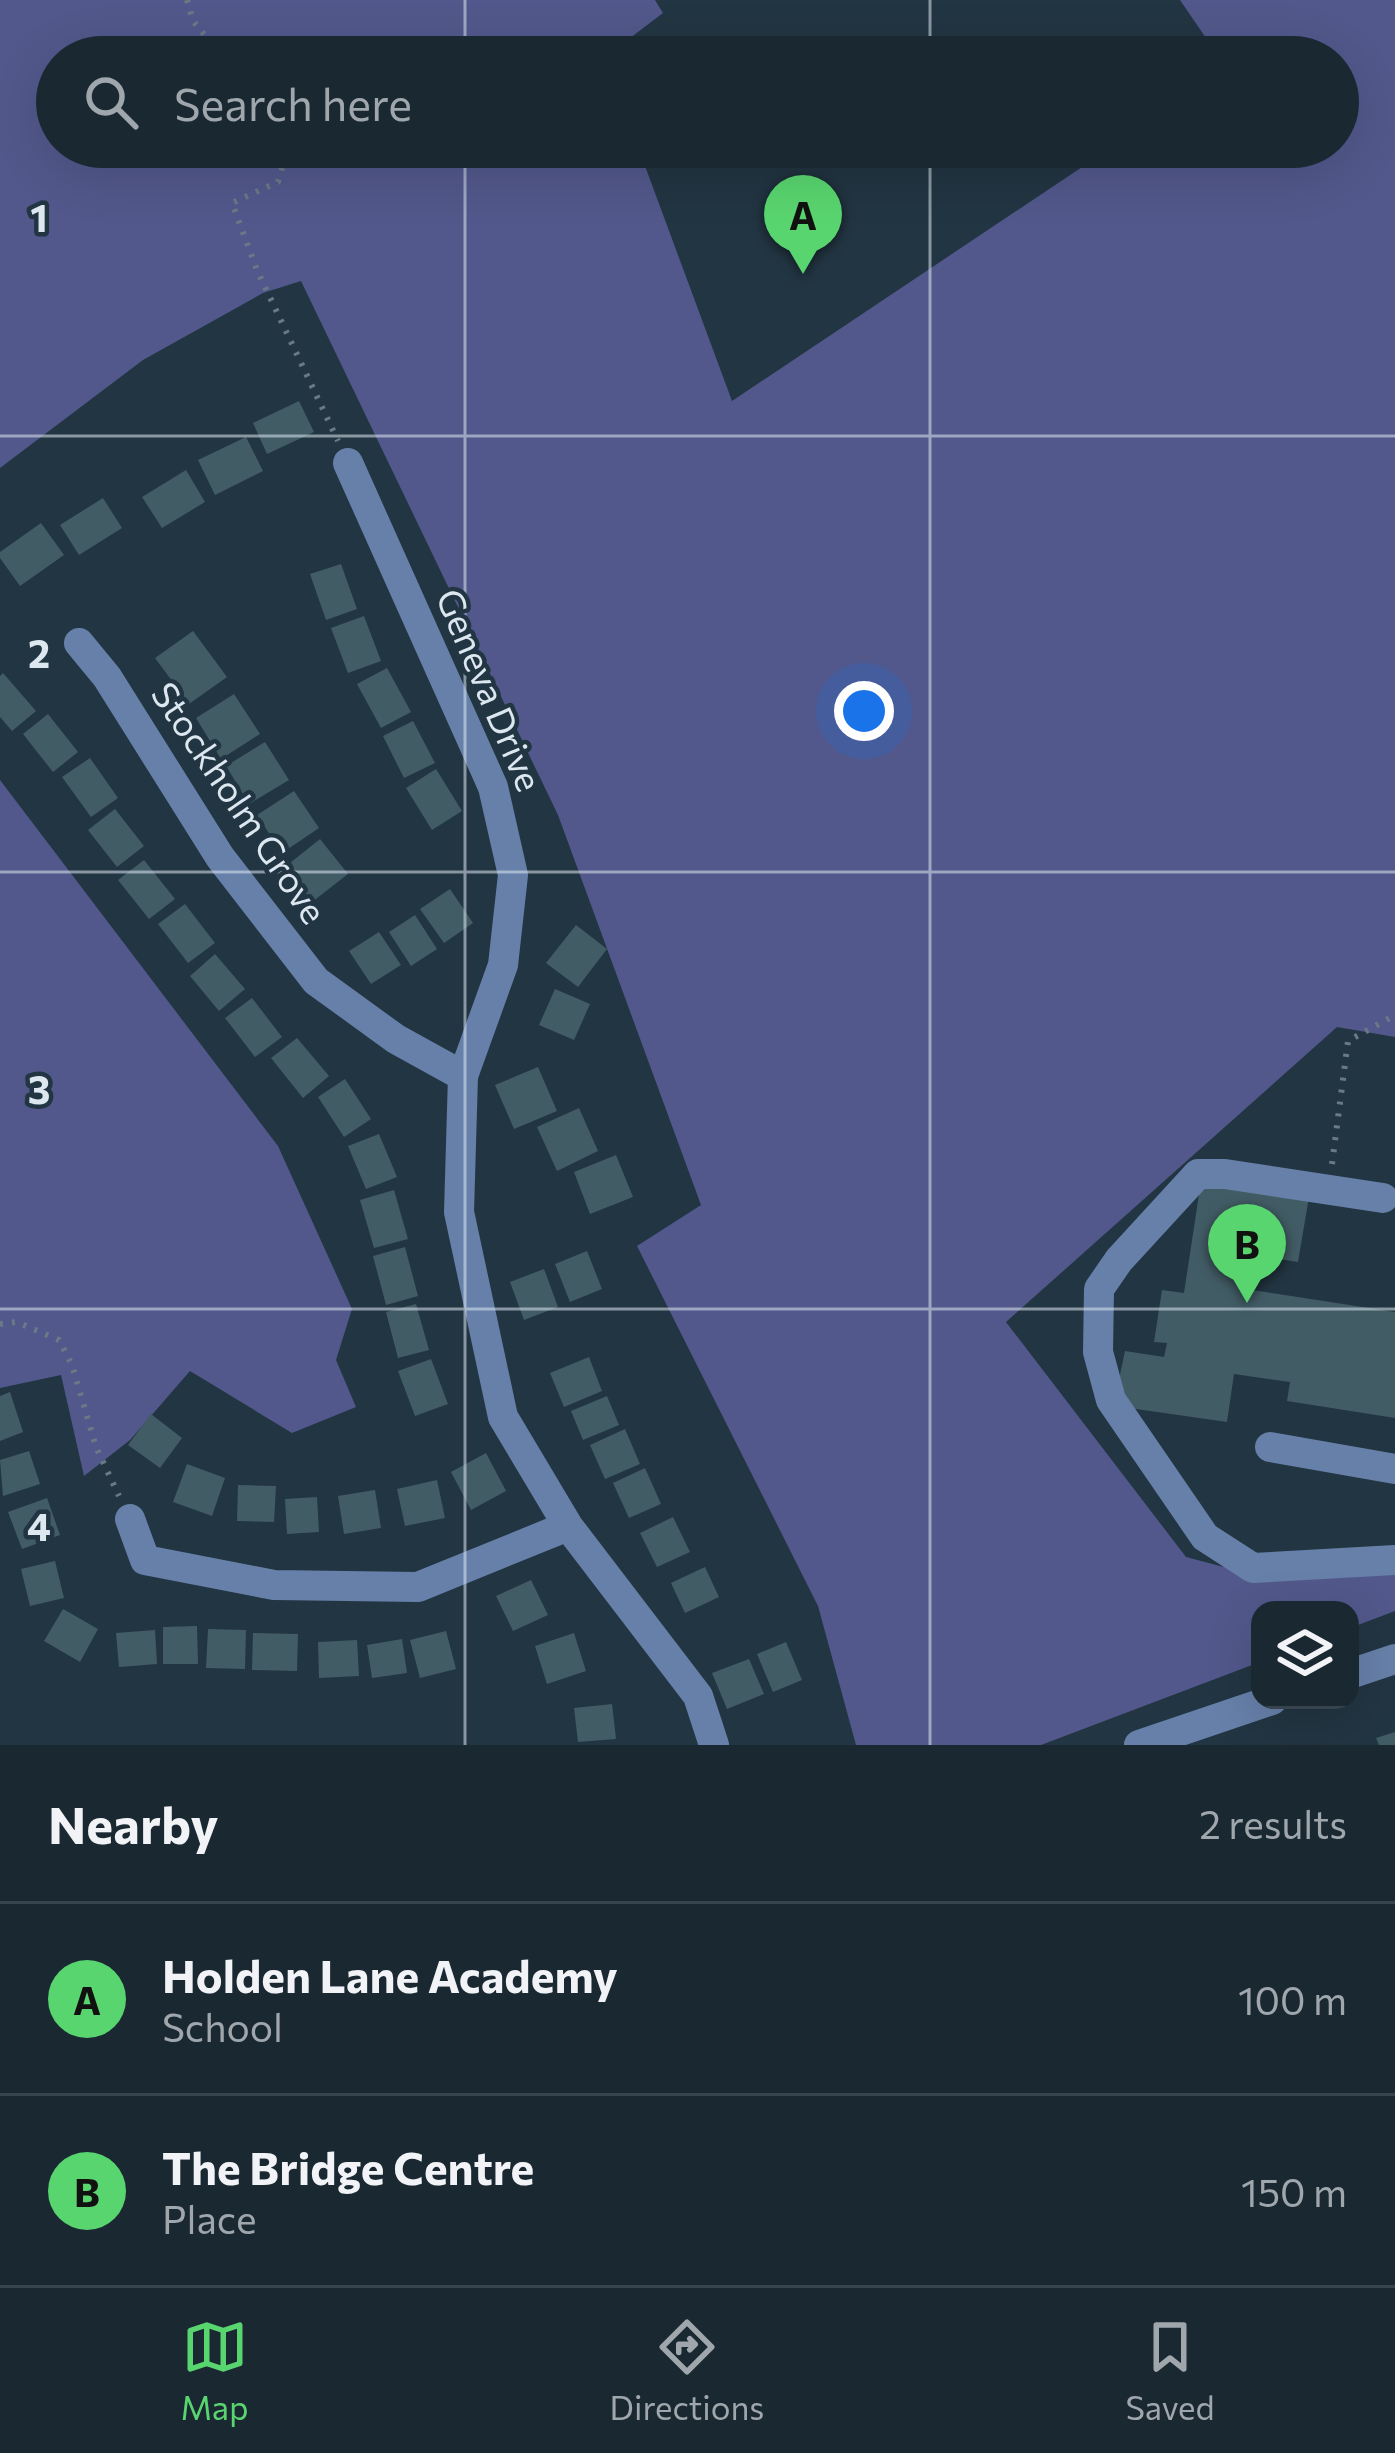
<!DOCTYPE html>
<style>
body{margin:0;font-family:Commissioner,sans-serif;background:#27343e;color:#f1f3f6}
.controls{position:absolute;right:36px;bottom:36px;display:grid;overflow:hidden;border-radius:24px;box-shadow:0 12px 48px #0002}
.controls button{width:108px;height:108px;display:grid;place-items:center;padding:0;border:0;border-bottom:3px solid #38444d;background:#1a2832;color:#f1f3f6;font:60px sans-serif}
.you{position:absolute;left:864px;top:711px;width:42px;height:42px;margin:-30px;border:9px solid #fff;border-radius:50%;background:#1a73e8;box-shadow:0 0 0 18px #1a73e833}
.badge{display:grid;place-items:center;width:78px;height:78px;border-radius:50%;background:#59d56f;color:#111;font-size:39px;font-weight:700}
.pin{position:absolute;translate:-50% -99px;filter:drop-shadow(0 3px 6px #0008)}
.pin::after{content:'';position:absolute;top:63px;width:42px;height:36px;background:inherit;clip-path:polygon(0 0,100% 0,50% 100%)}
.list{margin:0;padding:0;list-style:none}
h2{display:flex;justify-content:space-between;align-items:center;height:156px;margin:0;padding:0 48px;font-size:51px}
h2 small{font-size:39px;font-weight:400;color:#9fa6ac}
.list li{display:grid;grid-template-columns:78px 1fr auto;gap:36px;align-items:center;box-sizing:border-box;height:192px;padding:0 48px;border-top:3px solid #38444d}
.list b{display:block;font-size:45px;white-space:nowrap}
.list p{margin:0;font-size:39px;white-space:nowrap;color:#9fa6ac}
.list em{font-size:39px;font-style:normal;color:#9fa6ac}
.icon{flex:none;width:66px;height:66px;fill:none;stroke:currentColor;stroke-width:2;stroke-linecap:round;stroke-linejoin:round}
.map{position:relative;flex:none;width:1395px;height:1745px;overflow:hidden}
.search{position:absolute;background:#1a2832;box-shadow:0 12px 48px #0002;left:36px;right:36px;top:36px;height:132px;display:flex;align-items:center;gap:30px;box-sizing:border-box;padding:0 42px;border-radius:66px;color:#9fa6ac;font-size:45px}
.sheet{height:540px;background:#1a2832}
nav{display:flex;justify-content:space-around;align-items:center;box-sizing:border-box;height:168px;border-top:3px solid #38444d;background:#1a2832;font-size:33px;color:#9fa6ac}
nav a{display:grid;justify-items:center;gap:6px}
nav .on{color:#59d56f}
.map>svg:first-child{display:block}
</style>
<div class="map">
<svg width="1395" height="1745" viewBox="0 0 1395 1745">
<rect width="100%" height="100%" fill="#223542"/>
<path fill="#52588b" d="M0 0H655L663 13 605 57H57V147H638L732 401 1112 147H1338V57H1219L1180 0H1395V1037L1337 1027 1006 1322 1186 1557 1262 1577 1395 1570V1611L1350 1628V1610H1260V1662L1041 1745H856L818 1606 637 1246 701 1205 558 815 301 281 263 293 143 360 0 468Z
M0 780 278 1146 352 1309 336 1360 356 1407 292 1433 190 1371 130 1440 84 1476 61 1375 0 1388Z"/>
<path fill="#425c65" d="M299 401 314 432 267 454 253 423Z
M246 437 263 471 215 495 198 460Z
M186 470 205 502 162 528 142 497Z
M103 498 122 528 79 555 60 525Z
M41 523 64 555 20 586 0 558V552Z
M341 564 357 609 326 620 310 574Z
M364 616 381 661 348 673 331 628Z
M193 631 227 677 189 704 155 658Z
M387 668 411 712 381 728 357 684Z
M3 673 36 711 12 731 0 717V676Z
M234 694 260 734 221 759 196 718Z
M48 714 78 752 53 772 23 734Z
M413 721 435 763 404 778 383 736Z
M265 742 289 780 249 804 226 766Z
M90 758 118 798 91 817 62 777Z
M436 769 462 811 432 830 406 788Z
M294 791 319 828 282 853 257 815Z
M115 809 144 846 117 867 88 830Z
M320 839 348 874 312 902 285 867Z
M144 860 175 899 149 919 118 880Z
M450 889 473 923 444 943 420 909Z
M185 904 215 943 188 963 158 924Z
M415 915 437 949 411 966 389 932Z
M576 925 607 949 578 987 546 963Z
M379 932 401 965 371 984 349 951Z
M215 954 245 989 219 1011 190 976Z
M555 989 590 1004 574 1040 539 1025Z
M252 998 282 1037 255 1057 225 1018Z
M297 1038 329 1076 303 1098 271 1058Z
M538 1067 557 1111 514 1129 495 1085Z
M345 1079 371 1119 344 1137 318 1097Z
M579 1108 598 1151 557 1171 537 1127Z
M379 1134 397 1177 366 1189 348 1146Z
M616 1155 633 1197 590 1214 574 1172Z
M1201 1181 1309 1197 1298 1262 1259 1256 1253 1290 1395 1312V1418L1287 1401 1290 1382 1234 1374 1227 1422 1129 1408 1118 1384 1125 1351 1164 1357 1167 1343 1154 1342 1162 1290 1184 1293Z
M394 1190 408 1239 374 1248 360 1200Z
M405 1247 418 1296 386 1305 373 1256Z
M587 1251 602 1289 570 1302 555 1264Z
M544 1269 558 1307 524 1320 510 1282Z
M416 1304 429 1350 398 1358 386 1312Z
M589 1357 602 1391 564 1407 550 1373Z
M431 1359 448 1404 415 1416 398 1371Z
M10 1392 23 1432 0 1441V1396Z
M607 1396 619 1425 583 1440 571 1411Z
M151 1414 182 1438 160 1468 128 1445Z
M625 1429 640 1464 605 1479 590 1445Z
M29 1451 40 1484 3 1496 0 1460Z
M486 1453 506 1491 471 1510 451 1472Z
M187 1464 225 1478 212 1516 173 1502Z
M645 1468 661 1504 629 1518 613 1483Z
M437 1480 445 1518 405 1526 397 1489Z
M238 1485 276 1486 274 1522 237 1521Z
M375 1490 381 1528 344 1534 338 1496Z
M317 1497 319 1532 287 1534 285 1499Z
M47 1498 60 1535 22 1549 8 1512Z
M673 1517 690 1552 657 1567 640 1533Z
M55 1561 64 1598 30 1606 21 1569Z
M705 1567 719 1597 685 1613 671 1583Z
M531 1580 548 1615 513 1631 496 1596Z
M63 1609 98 1629 80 1662 44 1641Z
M197 1626 198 1664H163V1627Z
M208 1629 246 1630 245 1669 206 1668Z
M155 1630 157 1664 119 1667 116 1633Z
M446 1631 456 1669 420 1678 410 1640Z
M253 1633 298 1634 297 1671 252 1670Z
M574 1633 586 1671 547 1684 535 1646Z
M402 1639 407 1673 372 1678 367 1645Z
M357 1640 359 1676 319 1678 318 1642Z
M786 1642 802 1680 773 1692 757 1654Z
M749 1659 764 1694 727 1709 712 1673Z
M612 1704 616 1739 578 1742 574 1708Z
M1395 1732V1745H1379L1376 1738Z"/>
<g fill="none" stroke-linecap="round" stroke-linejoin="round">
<path stroke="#697985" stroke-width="6" stroke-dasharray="3 9" stroke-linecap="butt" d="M187 0 193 21 223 57
M279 147 286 155 278 182 232 203 257 270 338 441
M1332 1164 1348 1041 1395 1015
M0 1324 17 1322 59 1340 72 1365 96 1447 119 1496"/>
<path stroke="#6780a9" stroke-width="30" d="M348 463 493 787 513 875 503 965 463 1076 459 1212 503 1417 568 1526 698 1696 714 1745
M79 643 107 677 220 857 316 981 396 1039 463 1076
M1383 1198 1225 1174H1198L1119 1260 1099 1289 1098 1352 1111 1400 1205 1537 1253 1568 1395 1560
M1270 1447 1395 1469
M130 1519 145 1560 274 1585 418 1587 568 1526
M1350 1674 1395 1659
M1139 1745 1272 1700"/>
</g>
<path fill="none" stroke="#dce7f0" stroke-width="3" stroke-opacity="0.55" d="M465 0V57M930 0V57M465 147V1745M930 147V1745M0 436H1395M0 872H1395M0 1309H1395"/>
<g text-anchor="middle" stroke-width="9" stroke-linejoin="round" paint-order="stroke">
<g font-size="36" fill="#dce7f0" stroke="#223542">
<text transform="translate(489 690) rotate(67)" y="13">Geneva Drive</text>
<text transform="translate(239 803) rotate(56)" y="13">Stockholm Grove</text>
</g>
</g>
<g font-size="39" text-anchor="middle" font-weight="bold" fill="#dce7f0" stroke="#223542" stroke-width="9" stroke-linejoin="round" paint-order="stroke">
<text x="39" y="232">1</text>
<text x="39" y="668">2</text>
<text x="39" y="1104">3</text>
<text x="39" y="1541">4</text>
</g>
</svg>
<div class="controls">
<button><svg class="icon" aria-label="layers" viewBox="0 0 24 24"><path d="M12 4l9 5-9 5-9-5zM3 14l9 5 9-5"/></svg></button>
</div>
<div class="you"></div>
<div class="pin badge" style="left:803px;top:274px">A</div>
<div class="pin badge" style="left:1247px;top:1303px">B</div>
<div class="search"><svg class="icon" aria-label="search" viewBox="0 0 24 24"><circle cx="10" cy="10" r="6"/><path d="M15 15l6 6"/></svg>Search here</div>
</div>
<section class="sheet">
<h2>Nearby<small>2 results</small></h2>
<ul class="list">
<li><span class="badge">A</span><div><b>Holden Lane Academy</b><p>School</p></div><em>100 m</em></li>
<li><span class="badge">B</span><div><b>The Bridge Centre</b><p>Place</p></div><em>150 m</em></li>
</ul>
</section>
<nav>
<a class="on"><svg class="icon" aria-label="map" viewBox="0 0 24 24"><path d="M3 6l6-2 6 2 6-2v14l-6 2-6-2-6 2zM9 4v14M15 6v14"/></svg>Map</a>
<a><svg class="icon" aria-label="directions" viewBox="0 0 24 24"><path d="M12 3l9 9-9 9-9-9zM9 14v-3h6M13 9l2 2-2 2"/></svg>Directions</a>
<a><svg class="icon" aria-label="saved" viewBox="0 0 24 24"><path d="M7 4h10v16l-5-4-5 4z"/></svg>Saved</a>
</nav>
